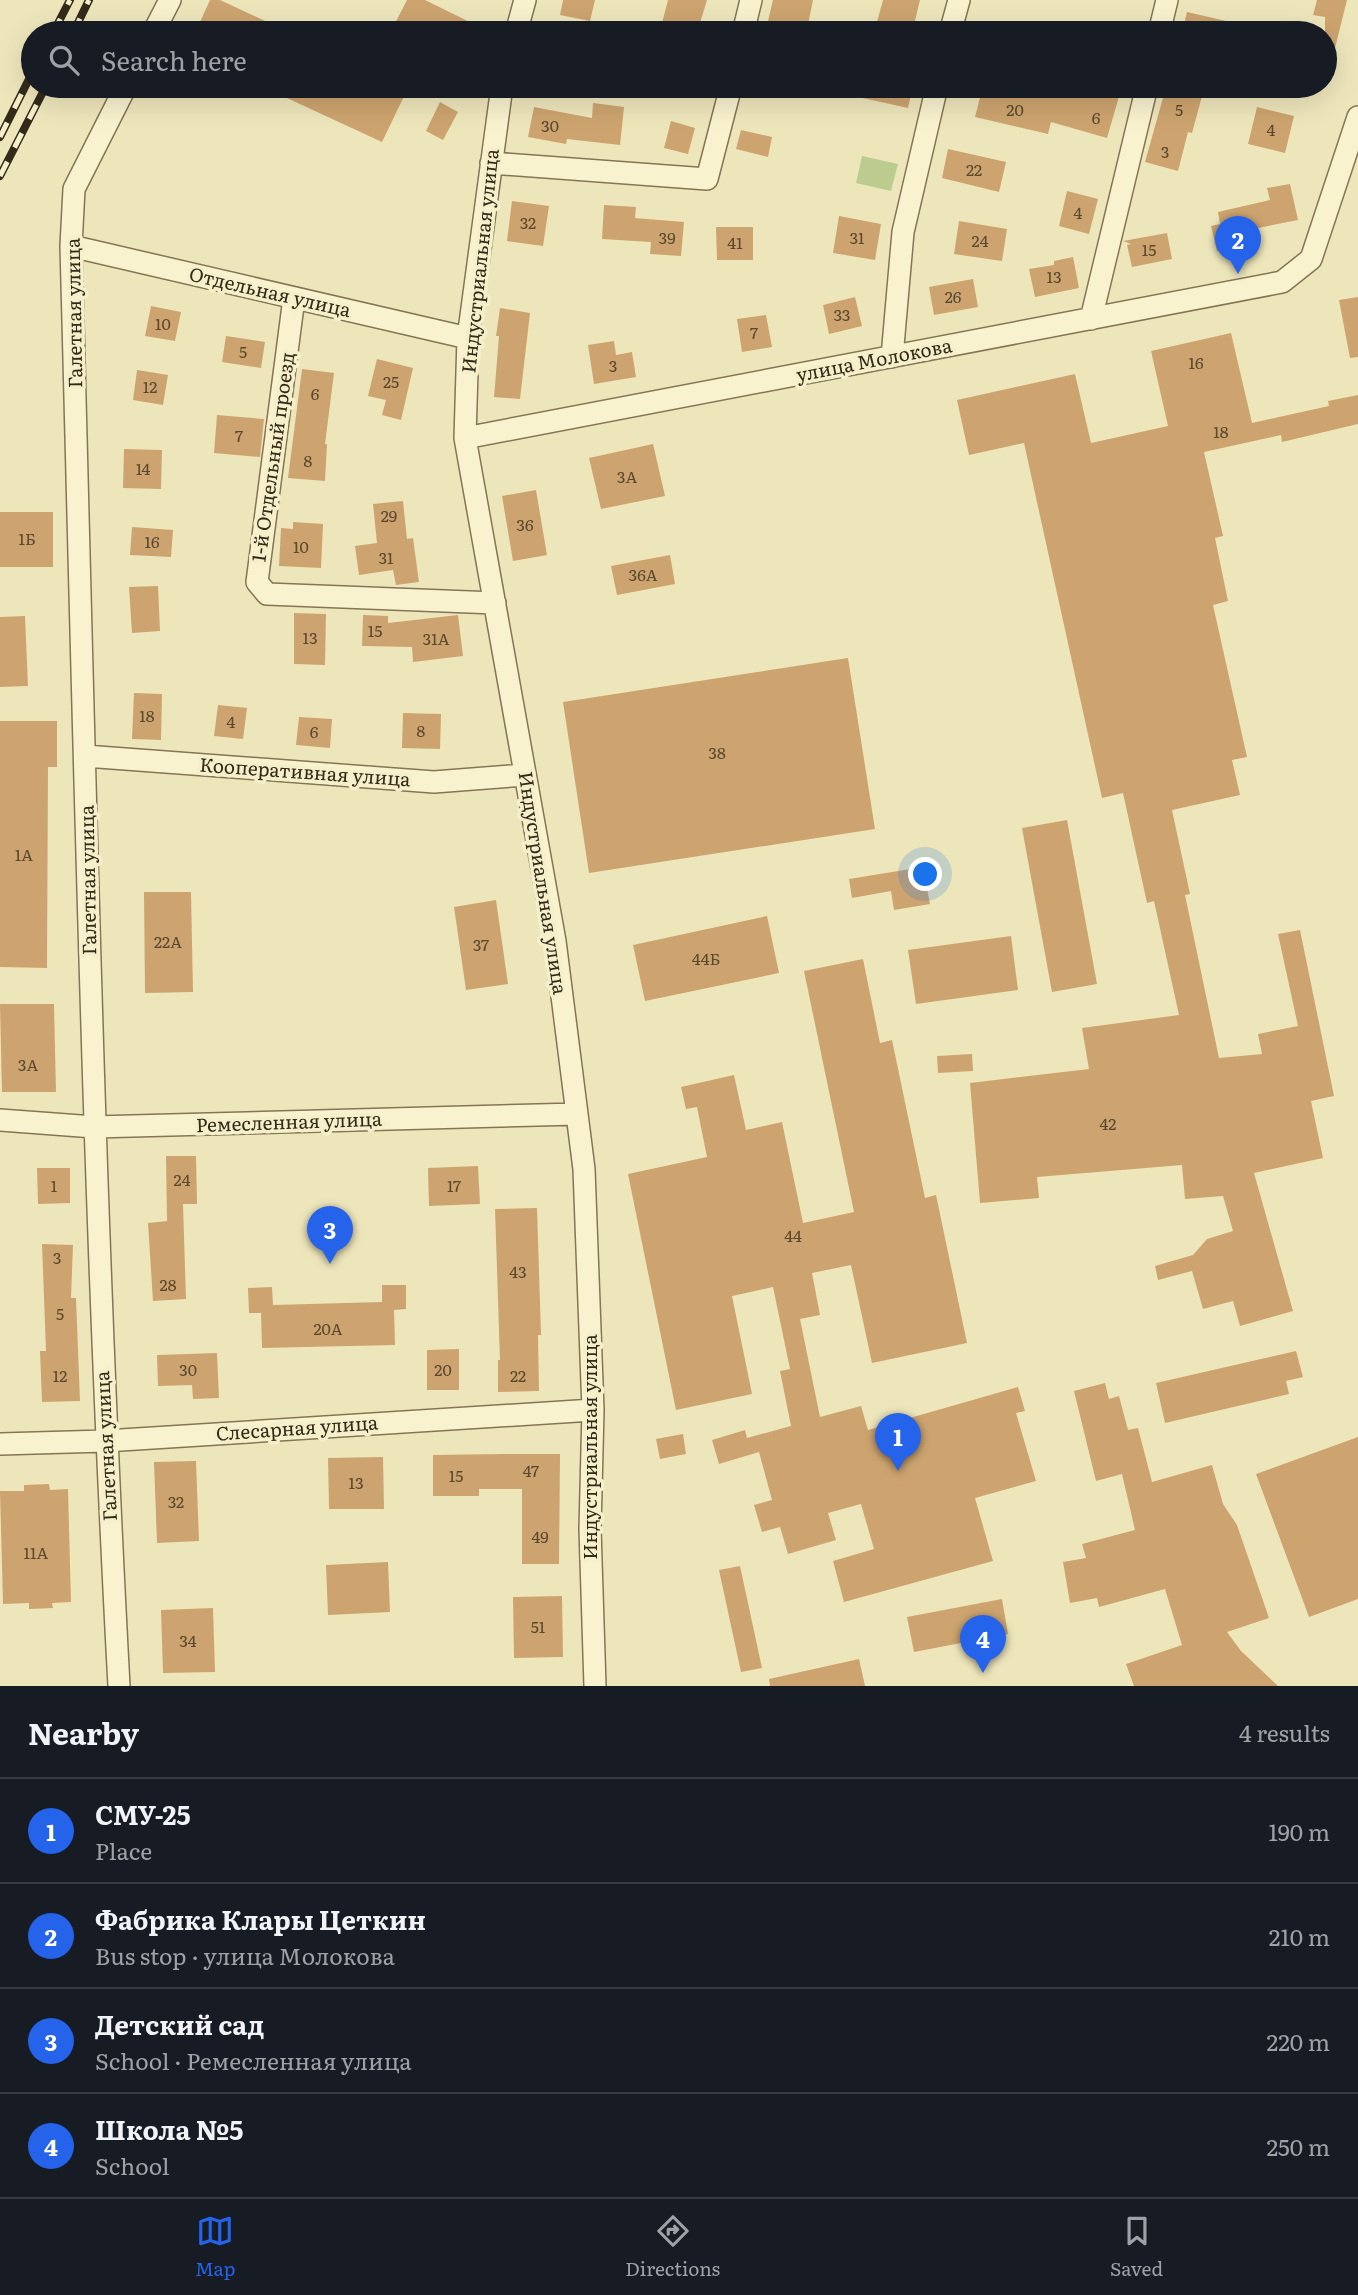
<!DOCTYPE html>
<meta charset="utf-8">
<style>
body{margin:0;font-family:Literata,serif;background:#242831;color:#f1f3f6}
.you{position:absolute;left:926px;top:875px;width:24px;height:24px;margin:-18px;border:5px solid #fff;border-radius:50%;background:#1a73e8;box-shadow:0 0 0 10px #1a73e833}
.badge{display:grid;place-items:center;width:46px;height:46px;border-radius:50%;background:#2563eb;color:#fff;font-size:23px;font-weight:700}
.pin{position:absolute;translate:-50% -58px;filter:drop-shadow(0 2px 4px #0008)}
.pin::after{content:'';position:absolute;top:37px;width:24px;height:21px;background:inherit;clip-path:polygon(0 0,100% 0,50% 100%)}
.list{margin:0;padding:0;list-style:none}
h2{display:flex;justify-content:space-between;align-items:center;height:91px;margin:0;padding:0 28px;font-size:30px}
h2 small{font-size:23px;font-weight:400;color:#9ea1a6}
.list li{display:grid;grid-template-columns:46px 1fr auto;gap:21px;align-items:center;box-sizing:border-box;height:105px;padding:0 28px;border-top:2px solid #363941}
.list b{display:block;font-size:26px;white-space:nowrap}
.list p{margin:0;font-size:23px;white-space:nowrap;color:#9ea1a6}
.list em{font-size:23px;font-style:normal;color:#9ea1a6}
.icon{flex:none;width:38px;height:38px;fill:none;stroke:currentColor;stroke-width:2;stroke-linecap:round;stroke-linejoin:round}
.map{position:relative;flex:none;width:1358px;height:1686px;overflow:hidden}
.search{position:absolute;background:#171b24;box-shadow:0 7px 28px #0002;left:21px;right:21px;top:21px;height:77px;display:flex;align-items:center;gap:18px;box-sizing:border-box;padding:0 24px;border-radius:38px;color:#9ea1a6;font-size:26px}
.sheet{height:511px;background:#171b24}
nav{display:flex;justify-content:space-around;align-items:center;box-sizing:border-box;height:98px;border-top:2px solid #363941;background:#171b24;font-size:19px;color:#9ea1a6}
nav a{display:grid;justify-items:center;gap:4px}
nav .on{color:#2563eb}
.map>svg:first-child{display:block}
</style>
<div class="map">
<svg width="1358" height="1686" viewBox="0 0 1358 1686">
<rect width="100%" height="100%" fill="#eee6bb"/>
<path fill="#bccc8f" d="M862 156 898 164 891 191 856 183Z"/>
<path fill="#cda46f" d="M210 0H220L291 33H195Z
M407 0H425L492 33H390Z
M563 0H595L590 21 560 15Z
M668 0H707L697 33H683L661 27Z
M773 0H813L807 29 768 21Z
M883 0H920L912 33H874Z
M1317 0H1347L1331 64 1325 63V17L1313 15Z
M1187 12 1248 26 1247 33H1182Z
M261 86H409L382 142Z
M840 86H913L908 108 840 93Z
M983 86 1030 97 1031 86H1122L1107 138 1051 122 1048 134 975 117Z
M1166 87 1202 96 1192 133 1188 132 1178 171 1145 162Z
M440 102 458 112 443 140 426 131Z
M593 103 624 107 620 145 567 139 566 144 528 137 534 107 592 118Z
M1257 107 1294 116 1285 153 1248 144Z
M671 121 695 128 688 154 664 148Z
M741 130 772 137 768 157 736 149Z
M948 149 1006 162 999 192 942 178Z
M1290 184 1298 220 1248 230 1251 244 1217 251 1211 226 1220 224 1218 212 1270 200 1267 188Z
M1067 191 1098 199 1089 234 1059 226Z
M512 201 549 206 543 246 507 241Z
M604 205 636 207 635 218 684 222 681 256 650 254 651 242 602 239Z
M839 216 881 224 875 260 833 253Z
M959 221 1007 229 1002 261 954 254Z
M716 227H753V260H717Z
M1167 233 1172 259 1132 267 1127 245 1131 244 1123 241Z
M1073 257 1079 288 1035 297 1029 269 1054 265V261Z
M973 279 978 307 934 315 929 287Z
M855 297 862 326 829 334 823 305Z
M1358 297V357L1350 358 1339 300Z
M151 306 181 312 175 341 145 336Z
M500 308 530 313 520 399 494 397 499 336H496Z
M766 315 772 347 742 352 737 319Z
M1231 333 1252 423 1329 406 1328 401 1358 395V424L1282 442 1281 435 1204 452 1223 536 1215 538 1228 601 1213 605 1247 757 1232 760 1240 795 1172 810 1190 894 1185 895 1219 1058 1262 1054 1258 1034 1298 1026 1278 934 1300 930 1334 1096 1311 1101 1323 1158 1254 1173 1293 1311 1240 1326 1233 1301 1203 1309 1192 1271 1158 1280 1155 1266 1193 1255 1207 1239 1233 1231 1223 1196 1185 1199 1182 1165 1037 1177 1039 1198 980 1203 970 1083 1089 1069 1082 1028 1179 1015 1154 901 1147 903 1123 793 1102 798 1024 443 969 455 957 400 1075 374 1091 443 1168 426 1151 351Z
M226 336 265 342 261 368 222 362Z
M614 341 616 355 632 352 636 377 594 384 588 345Z
M377 359 413 368 401 420 382 415 386 400 368 396Z
M302 369 334 373 325 444H327L325 481 288 478Z
M137 370 168 375 163 405 133 400Z
M217 415 264 419 260 457 214 453Z
M653 444 665 496 601 509 589 458Z
M124 449 162 450 161 489 123 488Z
M536 490 547 555 513 561 502 496Z
M403 501 407 539 413 538 419 582 396 585 393 570 359 575 355 546 377 543 373 504Z
M0 512H53V567H0Z
M293 522 323 524 321 568 279 566 281 528 293 529Z
M132 527 173 530 171 557 130 555Z
M670 555 675 584 617 595 611 566Z
M158 586 160 631 132 633 129 587Z
M294 613 326 614 325 665 294 664Z
M363 615 388 616V623L458 615 463 656 413 662 412 647 362 646Z
M25 616 28 686 0 687V617Z
M848 658 875 829 589 873 563 702Z
M134 693 162 694 161 740 132 739Z
M218 705 247 708 243 739 214 736Z
M403 713 441 714 440 749 402 748Z
M299 717 332 719 330 748 296 745Z
M0 721H57V767H48L47 968 0 967Z
M1067 820 1097 984 1052 992 1022 828Z
M923 867 930 904 894 910 891 891 852 898 849 879Z
M144 892H191L193 992 145 993Z
M496 900 508 984 466 990 454 907Z
M767 916 779 973 645 1001 633 945Z
M1011 936 1018 990 916 1004 908 950Z
M863 959 880 1043 892 1040 925 1198 936 1195 967 1343 872 1363 851 1265 812 1273 820 1315 800 1319 820 1417 861 1406 868 1430 1018 1387 1025 1411 1016 1413 1036 1481 975 1498 993 1561 844 1602 833 1561 874 1549 861 1504 828 1513 836 1540 788 1554 780 1527 762 1532 754 1505 772 1500 759 1452 719 1464 712 1440 745 1430 747 1438 791 1426 780 1371 790 1369 773 1287 732 1296 752 1394 676 1410 628 1174 707 1157 697 1107 686 1109 681 1087 734 1075 746 1130 782 1122 803 1223 854 1212 804 971Z
M0 1004H54L56 1092H2Z
M972 1054 973 1071 938 1073 937 1056Z
M166 1156H196L197 1204H183L186 1299 153 1301 148 1223 167 1221Z
M478 1166 480 1204 429 1206 428 1168Z
M37 1168H70V1203L38 1204Z
M537 1208 541 1335H538L539 1391 498 1392V1360H500L495 1209Z
M42 1244 73 1245 71 1298H76L80 1401 42 1402 40 1351H46Z
M382 1285H406V1309L394 1310 395 1345 262 1348 261 1313H249L248 1288 272 1287 273 1305 382 1302Z
M459 1349V1390H427V1350Z
M1296 1351 1303 1377 1286 1381 1289 1394 1165 1423 1156 1383Z
M217 1353 219 1398 193 1399 192 1385 158 1386 157 1355Z
M1105 1383 1109 1399 1119 1396 1128 1430 1138 1428 1152 1482 1212 1465 1223 1504 1237 1525 1269 1618 1227 1632 1241 1651 1278 1686H1134L1126 1664 1182 1645 1165 1589 1099 1607 1097 1598 1070 1603 1063 1562 1086 1558 1082 1544 1135 1530 1122 1474 1096 1481 1074 1391Z
M683 1434 686 1454 660 1459 656 1439Z
M1358 1437V1599L1309 1617 1256 1474Z
M503 1454H560L559 1564H522V1489H479V1496H433V1455Z
M383 1457 384 1509H329L328 1458Z
M196 1461 199 1541 157 1543 154 1462Z
M49 1484 50 1490 68 1489 71 1602 52 1603 53 1608 29 1609V1603L3 1604 0 1491H24V1485Z
M388 1562 390 1612 328 1615 326 1565Z
M740 1566 762 1668 741 1672 719 1570Z
M562 1596 563 1657 514 1658 513 1597Z
M1002 1599 1008 1634 914 1652 907 1617Z
M213 1608 215 1672 163 1673 161 1610Z
M859 1659 865 1686H770L769 1679Z"/>
<g fill="none" stroke-linecap="round" stroke-linejoin="round">
<defs>
<path id="minor" d="M153 33 170 0
M516 33 525 0
M743 33 751 0
M950 33 959 0
M1159 33 1167 0
M502 86 468 338 465 438 555 941 584 1169 593 1410 590 1529 595 1686
M491 163 707 179 731 86
M71 246 468 338
M294 298 257 582 267 594 495 603
M1091 319 1147 86
M892 357 903 232 937 86
M465 438 1282 282 1311 259 1358 117
M85 756 434 782 525 775
M0 1120 94 1127 577 1114
M0 1444 105 1441 593 1410
M119 1686C93 1206 84 726 71 246L74 189 126 86"/>
</defs>
<use href="#minor" stroke="#857555" stroke-width="24"/>
<use href="#minor" stroke="#f9f2ce" stroke-width="21"/>
<defs>
<path id="rail" d="M53 33 70 0
M73 33 89 0
M0 137 33 71
M0 176 46 86"/>
</defs>
<use href="#rail" stroke="#342a1a" stroke-width="8"/>
<use href="#rail" stroke="#f5efca" stroke-width="5" stroke-dasharray="16" stroke-linecap="butt"/>
</g>
<g text-anchor="middle" stroke-width="7" stroke-linejoin="round" paint-order="stroke">
<g font-size="16" fill="#5a482f">
<text x="1015" y="116">20</text>
<text x="1179" y="116">5</text>
<text x="1096" y="124">6</text>
<text x="550" y="132">30</text>
<text x="1271" y="136">4</text>
<text x="1165" y="158">3</text>
<text x="974" y="176">22</text>
<text x="1078" y="219">4</text>
<text x="528" y="229">32</text>
<text x="667" y="244">39</text>
<text x="857" y="244">31</text>
<text x="980" y="247">24</text>
<text x="735" y="249">41</text>
<text x="1149" y="256">15</text>
<text x="1054" y="283">13</text>
<text x="953" y="303">26</text>
<text x="842" y="321">33</text>
<text x="163" y="330">10</text>
<text x="754" y="339">7</text>
<text x="243" y="358">5</text>
<text x="1196" y="369">16</text>
<text x="613" y="372">3</text>
<text x="391" y="388">25</text>
<text x="150" y="393">12</text>
<text x="315" y="400">6</text>
<text x="1221" y="438">18</text>
<text x="239" y="442">7</text>
<text x="308" y="467">8</text>
<text x="143" y="475">14</text>
<text x="627" y="483">3А</text>
<text x="389" y="522">29</text>
<text x="525" y="531">36</text>
<text x="27" y="545">1Б</text>
<text x="152" y="548">16</text>
<text x="301" y="553">10</text>
<text x="386" y="564">31</text>
<text x="643" y="581">36А</text>
<text x="375" y="637">15</text>
<text x="310" y="644">13</text>
<text x="436" y="645">31А</text>
<text x="147" y="722">18</text>
<text x="231" y="728">4</text>
<text x="421" y="737">8</text>
<text x="314" y="738">6</text>
<text x="717" y="759">38</text>
<text x="24" y="861">1А</text>
<text x="168" y="948">22А</text>
<text x="481" y="951">37</text>
<text x="706" y="965">44Б</text>
<text x="28" y="1071">3А</text>
<text x="1108" y="1130">42</text>
<text x="182" y="1186">24</text>
<text x="54" y="1192">1</text>
<text x="454" y="1192">17</text>
<text x="793" y="1242">44</text>
<text x="57" y="1264">3</text>
<text x="518" y="1278">43</text>
<text x="168" y="1291">28</text>
<text x="60" y="1320">5</text>
<text x="328" y="1335">20А</text>
<text x="188" y="1376">30</text>
<text x="443" y="1376">20</text>
<text x="60" y="1382">12</text>
<text x="518" y="1382">22</text>
<text x="531" y="1477">47</text>
<text x="456" y="1482">15</text>
<text x="356" y="1489">13</text>
<text x="176" y="1508">32</text>
<text x="540" y="1543">49</text>
<text x="36" y="1559">11А</text>
<text x="538" y="1633">51</text>
<text x="188" y="1647">34</text>
</g>
<g font-size="19" fill="#342a1a" stroke="#f5efca">
<text transform="translate(480 261) rotate(-84)" y="7">Индустриальная улица</text>
<text transform="translate(270 292) rotate(13)" y="7">Отдельная улица</text>
<text transform="translate(74 313) rotate(-91)" y="7">Галетная улица</text>
<text transform="translate(874 360) rotate(-11)" y="7">улица Молокова</text>
<text transform="translate(273 457) rotate(-82)" y="7">1-й Отдельный проезд</text>
<text transform="translate(305 772) rotate(4)" y="7">Кооперативная улица</text>
<text transform="translate(88 880) rotate(-91)" y="7">Галетная улица</text>
<text transform="translate(543 883) rotate(81)" y="7">Индустриальная улица</text>
<text transform="translate(289 1122) rotate(-2)" y="7">Ремесленная улица</text>
<text transform="translate(297 1428) rotate(-4)" y="7">Слесарная улица</text>
<text transform="translate(106 1446) rotate(-93)" y="7">Галетная улица</text>
<text transform="translate(590 1447) rotate(-90)" y="7">Индустриальная улица</text>
</g>
</g>
</svg>
<div class="you"></div>
<div class="pin badge" style="left:898px;top:1471px">1</div>
<div class="pin badge" style="left:1238px;top:274px">2</div>
<div class="pin badge" style="left:330px;top:1264px">3</div>
<div class="pin badge" style="left:983px;top:1673px">4</div>
<div class="search"><svg class="icon" aria-label="search" viewBox="0 0 24 24"><circle cx="10" cy="10" r="6"/><path d="M15 15l6 6"/></svg>Search here</div>
</div>
<section class="sheet">
<h2>Nearby<small>4 results</small></h2>
<ul class="list">
<li><span class="badge">1</span><div><b>СМУ-25</b><p>Place</p></div><em>190 m</em></li>
<li><span class="badge">2</span><div><b>Фабрика Клары Цеткин</b><p>Bus stop · улица Молокова</p></div><em>210 m</em></li>
<li><span class="badge">3</span><div><b>Детский сад</b><p>School · Ремесленная улица</p></div><em>220 m</em></li>
<li><span class="badge">4</span><div><b>Школа №5</b><p>School</p></div><em>250 m</em></li>
</ul>
</section>
<nav>
<a class="on"><svg class="icon" aria-label="map" viewBox="0 0 24 24"><path d="M3 6l6-2 6 2 6-2v14l-6 2-6-2-6 2zM9 4v14M15 6v14"/></svg>Map</a>
<a><svg class="icon" aria-label="directions" viewBox="0 0 24 24"><path d="M12 3l9 9-9 9-9-9zM9 14v-3h6M13 9l2 2-2 2"/></svg>Directions</a>
<a><svg class="icon" aria-label="saved" viewBox="0 0 24 24"><path d="M7 4h10v16l-5-4-5 4z"/></svg>Saved</a>
</nav>
